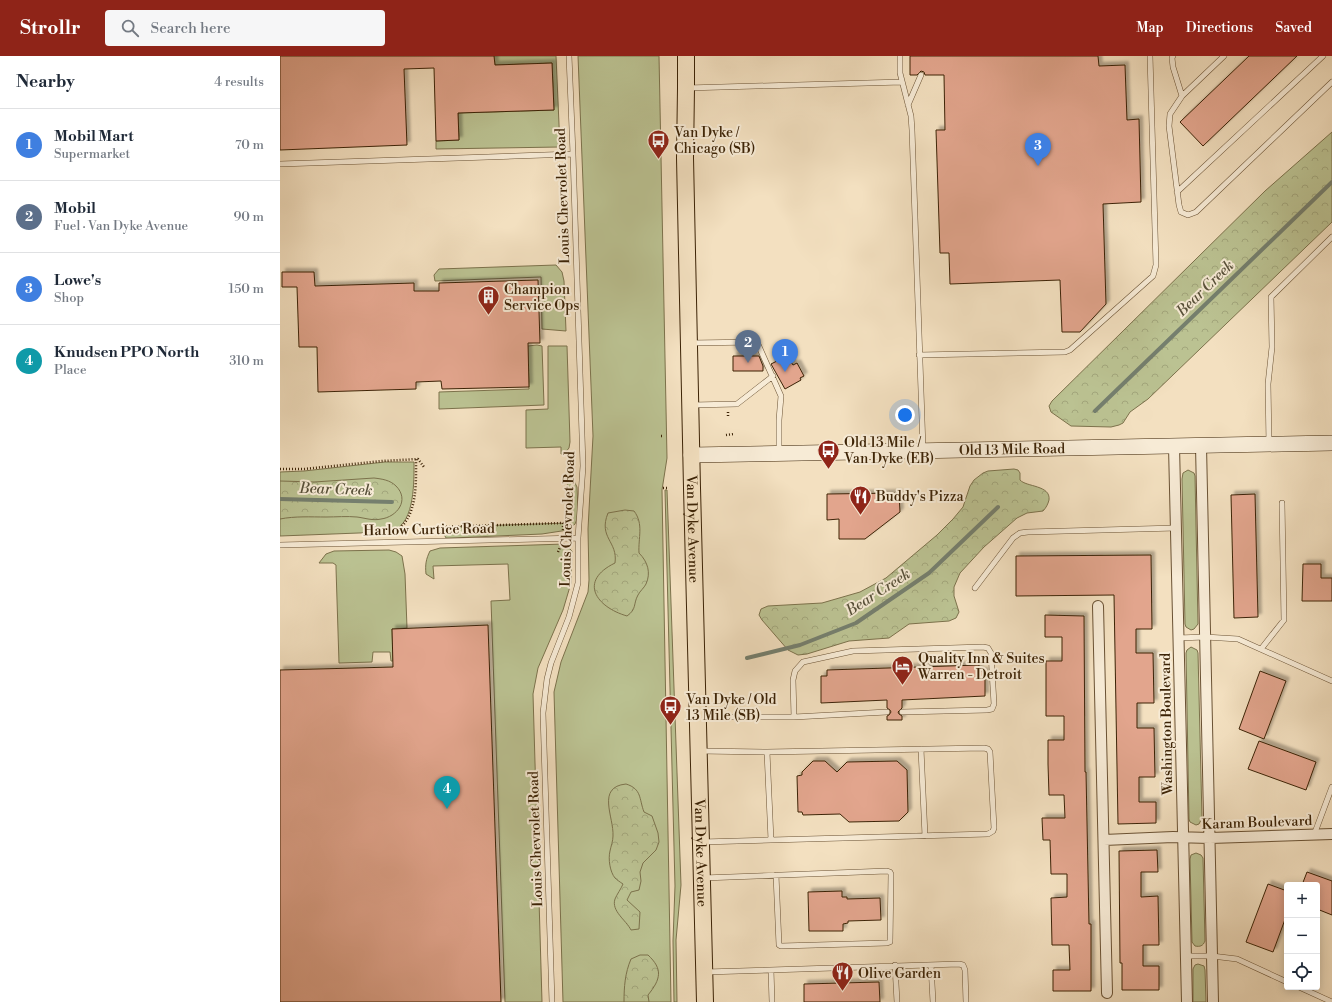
<!DOCTYPE html>
<meta charset="utf-8">
<style>
body{margin:0;font-family:"Libre Bodoni",serif;background:#f6f6f7;color:#1f2937}
.controls{position:absolute;right:12px;bottom:12px;display:grid;overflow:hidden;border-radius:4px;box-shadow:0 2px 10px #0003}
.controls button{width:36px;height:36px;display:grid;place-items:center;padding:0;border:0;border-bottom:1px solid #e0e1e3;background:#fff;color:#1f2937;font:20px sans-serif}
.you{position:absolute;left:625px;top:359px;width:14px;height:14px;margin:-10px;border:3px solid #fff;border-radius:50%;background:#1a73e8;box-shadow:0 0 0 6px #1a73e833}
.badge{display:grid;place-items:center;width:26px;height:26px;border-radius:50%;background:#8f2418;color:#fff;font-size:13px;font-weight:700}
.pin{position:absolute;translate:-50% -33px;filter:drop-shadow(0 1px 2px #0008)}
.pin::after{content:'';position:absolute;top:21px;width:14px;height:12px;background:inherit;clip-path:polygon(0 0,100% 0,50% 100%)}
.list{margin:0;padding:0;list-style:none}
h2{display:flex;justify-content:space-between;align-items:center;height:52px;margin:0;padding:0 16px;font-size:17px}
h2 small{font-size:13px;font-weight:400;color:#747a83}
.list li{display:grid;grid-template-columns:26px 1fr auto;gap:12px;align-items:center;box-sizing:border-box;height:72px;padding:0 16px;border-top:1px solid #e0e1e3}
.list b{display:block;font-size:15px;white-space:nowrap}
.list p{margin:0;font-size:13px;white-space:nowrap;color:#747a83}
.list em{font-size:13px;font-style:normal;color:#747a83}
.icon{flex:none;width:22px;height:22px;fill:none;stroke:currentColor;stroke-width:2;stroke-linecap:round;stroke-linejoin:round}
.map{position:relative;flex:none;width:1052px;height:946px;overflow:hidden}
header{display:flex;align-items:center;gap:24px;box-sizing:border-box;height:56px;padding:0 20px;background:#8f2418;color:#fff}
header strong{font-size:19px}
nav{display:flex;gap:22px;margin-inline-start:auto;font-size:14px}
.search{width:280px;height:36px;background:#f6f6f7;display:flex;align-items:center;gap:10px;box-sizing:border-box;padding:0 14px;border-radius:4px;color:#747a83;font-size:15px}
main{display:flex}
aside{flex:1;background:#fff}
.map>svg:first-child{display:block}
</style>
<header>
<strong>Strollr</strong>
<div class="search"><svg class="icon" aria-label="search" viewBox="0 0 24 24"><circle cx="10" cy="10" r="6"/><path d="M15 15l6 6"/></svg>Search here</div>
<nav><a>Map</a><a>Directions</a><a>Saved</a></nav>
</header>
<main>
<aside>
<h2>Nearby<small>4 results</small></h2>
<ul class="list">
<li><span class="badge" style="background:#3f7fe0">1</span><div><b>Mobil Mart</b><p>Supermarket</p></div><em>70 m</em></li>
<li><span class="badge" style="background:#5c6f8a">2</span><div><b>Mobil</b><p>Fuel · Van Dyke Avenue</p></div><em>90 m</em></li>
<li><span class="badge" style="background:#3f7fe0">3</span><div><b>Lowe's</b><p>Shop</p></div><em>150 m</em></li>
<li><span class="badge" style="background:#0f9aa8">4</span><div><b>Knudsen PPO North</b><p>Place</p></div><em>310 m</em></li>
</ul>
</aside>
<div class="map">
<svg width="1052" height="946" viewBox="0 0 1052 946">
<defs>
<pattern id="forest-crowns" width="20" height="18" patternUnits="userSpaceOnUse"><rect width="20" height="18" fill="#bbc292"/><path d="M2 6a3 3 0 1 1 6 0M12 15a3 3 0 1 1 6 0" fill="none" stroke="#a2a67c"/></pattern>
<filter id="shadow"><feDropShadow dx="3.5" dy="-3.5" stdDeviation="1" flood-color="#0004"/></filter>
</defs>
<rect width="100%" height="100%" fill="#f3e0c0"/>
<filter id="stains"><feTurbulence type="fractalNoise" baseFrequency=".005" numOctaves="4"/><feColorMatrix values="0 0 0 0 .2 0 0 0 0 .09 0 0 0 0 .02 0 0 0 .5 -.17"/></filter>
<radialGradient id="worn" r=".72"><stop offset=".6" stop-color="#630" stop-opacity="0"/><stop offset="1" stop-color="#630" stop-opacity=".3"/></radialGradient>
<path fill="#bbc292" stroke="#7c724c" d="M214 0H276L280 91 156 93V85L179 84 178 57 274 54 272 7 215 9Z
M298 0H379L387 402 382 434 391 946H283L274 636 281 606 308 536 309 524 308 473 313 380Z
M276 209 282 216 284 225 286 275 262 273 261 221 155 225 154 219 159 213Z
M257 289 262 290 264 349 159 353V336L249 333 248 290Z
M268 290H287L290 386 289 392 284 398H281V391L246 392V354L268 353Z
M105 406H134C134 424 135 466 114 474 112 475 108 475 105 476L0 480V416L24 415Z
M908 414 914 417 915 420 918 568 914 573 911 574 906 571 905 568 902 423 903 417Z
M287 420 293 423 297 431 298 453 297 463 295 468 288 474 262 478 172 482H166L160 471 289 467Z
M385 434H387L401 829 396 884 397 946H394L393 885 395 830Z
M285 488 292 495 291 527 283 554 258 612 253 638 262 946H225L211 545 230 544 228 508 153 510 154 523 146 518C145 509 146 503 150 495L160 492Z
M109 494 116 496 122 500 125 518 127 572 112 573 113 605H111L110 596H93L92 606 59 607 56 512V509L53 507H39L46 498 54 495Z
M911 591 917 594 918 597 922 762 919 768 916 769 910 766 909 763 906 597 907 594Z
M916 797 921 799 923 802 925 885C923 890 920 891 915 890L912 886 910 803 911 799Z
M918 908 924 910 925 914 926 946H913V913L915 909Z"/>
<path fill="url(#forest-crowns)" stroke="#7c724c" d="M1052 76V166L868 343 850 356 843 367 839 369 831 371 791 370 771 356 769 350 772 345 985 135Z
M734 413 738 414 740 417V424C746 431 771 429 769 444 768 448 766 452 763 455L747 457 737 462 704 491 680 517 674 531V540L679 556 676 562 669 565 629 568 609 582 569 585 527 598 518 599 508 594 482 564 479 559 481 553 488 550 542 547 580 536 606 522 657 479 673 463 683 451 690 430 694 424 703 417 708 415Z
M94 422C102 423 110 424 116 430 130 444 117 461 101 463 93 465 85 462 77 461 67 460 56 461 46 461 31 461 15 460 0 463V425L34 426Z
M345 454 354 455C364 468 358 482 359 497 368 506 371 517 366 528 364 532 360 535 358 539 353 548 357 553 347 560 316 551 298 525 335 507 338 485 318 482 328 457Z
M346 728C362 733 359 743 364 756L372 760 378 777 379 786 376 794 363 807 360 816 361 825 359 834 351 836 347 844 360 856 359 873 351 874C346 864 331 855 335 843 337 838 341 833 343 828 340 826 337 824 335 822 330 816 328 803 330 795 331 790 333 785 333 780 334 761 316 731 346 728Z
M360 899H368C383 913 381 923 368 939L369 946H344C344 931 345 917 351 903Z"/>
<g fill="none" stroke-linecap="round" stroke-linejoin="round">
<path stroke="#757f6e" stroke-width="4" d="M815 355 1052 126
M0 443 112 446
M467 602 520 589 576 567 649 517 718 451"/>
</g>
<path fill="#e2a58d" stroke="#3c2306" filter="url(#shadow)" d="M0 0H214L215 9 272 7 274 54 178 57 179 84 156 85 154 12 124 13 127 89 0 94Z
M630 0H818L819 10 845 9 847 64 859 63 861 146 823 148 826 248 800 276H782L780 224 670 228 669 197H660L656 74H665L664 19H645L644 16 641 15 637 19H630Z
M969 0H1017L923 90 900 66Z
M2 216H34L35 230 134 227V235H159V227L258 224 260 287H248L249 331 162 333 161 325 136 326V333L38 336 37 291H19L17 231H2Z
M453 300H479L483 310V315H453Z
M507 300 513 309 517 307 524 320 520 322 521 324 505 333 491 308Z
M619 437 620 456 585 483H559V463L547 464V438Z
M975 438 978 561 954 562 951 439Z
M871 499 872 573H856V597H873L874 647H857V672H874L875 721H859V746H876V767L838 768 834 539 736 540V500Z
M1023 508H1041V522H1052V545H1022Z
M765 559 804 560 805 716H806L809 868H811V935H773V914H790L789 889H772L771 842 787 841V818H771L770 784H763L762 762H785L784 739H769L768 708V684H784V660H766V605H782V581H765Z
M208 569 221 946H0V614L113 611 112 573Z
M699 609V615H705V640L622 644V652L618 656 619 658 622 660V664H607V660L609 659 611 656 610 654 607 652V644L541 647V620H547V614Z
M980 615 1006 625 984 683 959 673Z
M979 685 1036 706 1026 734 968 713Z
M533 705H545L557 716 567 706 617 705 627 714 628 756 619 765 569 766 560 758 523 759 522 756H518L517 720 522 719V716Z
M877 794 878 816H861V841L878 840 879 889H863V910H879V934H842V907H840L839 795Z
M1027 816 1052 825V859L1037 853V829H1022Z
M988 828 1007 835V858L993 896 966 886Z
M562 835V841H567V843L600 842 601 864 568 865V867L563 868V875H529L528 836Z
M599 926 600 946H524V928Z"/>
<g fill="none" stroke-linecap="round" stroke-linejoin="round">
<defs>
<path id="lane" d="M620 0V17L631 60 632 74 643 393
M893 0 892 2 893 11 902 40
M944 0 902 40 890 58 889 70 899 149 901 156 908 159 916 156 1052 26
M407 32 622 26
M628 49 641 19
M0 108 293 98
M897 136 1043 0
M411 287 477 286 501 340 499 364V396
M639 299 785 296 790 294 873 220 876 209 870 0
M413 349 457 348 493 320
M989 388 988 328 992 291 991 241 1052 181
M0 489 298 482
M695 532 733 482 740 477 748 476 896 472
M898 582 925 581 958 583 1052 625
M981 593 1004 564 1002 447
M421 661H514L607 656
M514 661 513 624 515 615 523 606 573 595 703 591 708 592 711 597 714 648 712 653 707 654 622 656
M641 693 645 780
M421 695 487 696 704 692 708 693 710 696 714 772 713 775 708 778 422 786
M487 696 491 784
M1034 779 1052 731
M423 822 607 815 610 816 611 818 610 886 607 887 501 890 499 889 496 819
M906 900H932L957 903 1007 926
M615 909 617 946
M651 909 653 946
M491 914 492 946
M426 916 679 908 683 909 685 914 686 946
M1019 931 1052 946
M272 946 263 657 267 623 271 607 289 561 298 527V482L303 410 293 98 289 0"/>
<path id="street" d="M894 390 907 946
M921 390 933 946
M818 550 827 937
M824 784 893 781 930 782 1052 778"/>
<g id="secondary">
<path id="s1" d="M411 399 1052 387"/>
</g>
<g id="primary">
<path id="s2" d="M406 0V32L405 102 412 432 425 946"/>
</g>
</defs>
<use href="#lane" stroke="#6a5234" stroke-width="6"/>
<use href="#street" stroke="#6a5234" stroke-width="12"/>
<use href="#secondary" stroke="#3c2306" stroke-width="16"/>
<use href="#primary" stroke="#3c2306" stroke-width="18"/>
<path stroke="#3c2306" stroke-width="2.5" stroke-dasharray="1 2" stroke-linecap="butt" d="M448 356V362
M446 379 454 378
M381 380H384
M0 413H24L102 405 138 403 144 411
M383 432H387
M160 471 283 467V475
M112 477C138 465 136 428 136 403
M278 496 281 489"/>
<use href="#lane" stroke="#f7ebd6" stroke-width="5"/>
<use href="#street" stroke="#f7ebd6" stroke-width="10"/>
<use href="#secondary" stroke="#f7ebd6" stroke-width="15"/>
<use href="#primary" stroke="#f3e0c0" stroke-width="16"/>
</g>
<defs>
<symbol id="bus-pin" viewBox="-11 -11 22 30"><path d="M0 17L-7.5 6A9.5 9.5 0 1 1 7.5 6Z" fill="#8f2418" stroke="#f7ebd6"/><path d="M-5-6H5V4H4V6H2V4H-2V6H-4V4H-5ZM-3.5-4V0h7V-4ZM-3.5 1.2v1.5H-2V1.2ZM2 1.2v1.5H3.5V1.2Z" fill="#fff"/></symbol>
<symbol id="building-pin" viewBox="-11 -11 22 30"><path d="M0 17L-7.5 6A9.5 9.5 0 1 1 7.5 6Z" fill="#8f2418" stroke="#f7ebd6"/><path d="M-4-6H4V6H1V3H-1V6H-4ZM-2.5-4.3h1.7v1.8h-1.7ZM.8-4.3h1.7v1.8H.8ZM-2.5-1h1.7V.8h-1.7ZM.8-1h1.7V.8H.8Z" fill="#fff"/></symbol>
<symbol id="restaurant-pin" viewBox="-11 -11 22 30"><path d="M0 17L-7.5 6A9.5 9.5 0 1 1 7.5 6Z" fill="#8f2418" stroke="#f7ebd6"/><path d="M-5-6h1v4h1v-4h1v4h1v-4h1v5L-1.5 .5V6h-2V.5L-5-1ZM5-6V6H3V1.5H1.5Q1.5-4 5-6Z" fill="#fff"/></symbol>
<symbol id="hotel-pin" viewBox="-11 -11 22 30"><path d="M0 17L-7.5 6A9.5 9.5 0 1 1 7.5 6Z" fill="#8f2418" stroke="#f7ebd6"/><path d="M-6-4.5h1.5V1H6V5H4.5V3h-9V5H-6ZM-4 0a1.8 1.8 0 1 1 3.6 0ZM.5 0V-2.5h3Q6-2.5 6 0Z" fill="#fff"/></symbol>
</defs>
<g fill-rule="evenodd">
<use href="#bus-pin" x="366" y="72" width="25" height="34"/>
<use href="#building-pin" x="196" y="228" width="25" height="34"/>
<use href="#bus-pin" x="536" y="382" width="25" height="34"/>
<use href="#restaurant-pin" x="568" y="428" width="25" height="34"/>
<use href="#hotel-pin" x="610" y="598" width="25" height="34"/>
<use href="#bus-pin" x="378" y="638" width="25" height="34"/>
<use href="#restaurant-pin" x="550" y="904" width="25" height="34"/>
</g>
<g text-anchor="middle" stroke-width="4" stroke-linejoin="round" paint-order="stroke">
<g font-size="14" fill="#3c2306" stroke="#f7ebd6" text-anchor="start">
<text x="394" y="81">Van Dyke /<tspan x="394" dy="16">Chicago (SB)</tspan></text>
<text x="224" y="238">Champion<tspan x="224" dy="16">Service Ops</tspan></text>
<text x="564" y="391">Old 13 Mile /<tspan x="564" dy="16">Van Dyke (EB)</tspan></text>
<text x="596" y="445">Buddy's Pizza</text>
<text x="638" y="607">Quality Inn &amp; Suites<tspan x="638" dy="16">Warren - Detroit</tspan></text>
<text x="406" y="648">Van Dyke / Old<tspan x="406" dy="16">13 Mile (SB)</tspan></text>
<text x="578" y="922">Olive Garden</text>
</g>
<g font-size="14" fill="#3c2306" stroke="#f7ebd6">
<text transform="translate(282 140) rotate(-92)" y="5">Louis Chevrolet Road</text>
<text dy="5" stroke="none"><textPath href="#s1" startOffset="321">Old 13 Mile Road</textPath></text>
<text transform="translate(287 463) rotate(-88)" y="5">Louis Chevrolet Road</text>
<text transform="translate(149 473) rotate(-1)" y="5">Harlow Curtice Road</text>
<text dy="5" stroke="none"><textPath href="#s2" startOffset="473">Van Dyke Avenue</textPath></text>
<text transform="translate(886 668) rotate(-91)" y="5">Washington Boulevard</text>
<text transform="translate(977 766) rotate(-2)" y="5">Karam Boulevard</text>
<text transform="translate(255 783) rotate(-92)" y="5">Louis Chevrolet Road</text>
<text dy="5" stroke="none"><textPath href="#s2" startOffset="797">Van Dyke Avenue</textPath></text>
</g>
<g font-size="15" font-style="italic" fill="#58513a" stroke="#f7ebd6">
<text transform="translate(925 232) rotate(-44)" y="5">Bear Creek</text>
<text transform="translate(56 433) rotate(2)" y="5">Bear Creek</text>
<text transform="translate(598 536) rotate(-33)" y="5">Bear Creek</text>
</g>
</g>
<rect width="100%" height="100%" filter="url(#stains)"/>
<rect width="100%" height="100%" fill="url(#worn)"/>
</svg>
<div class="controls">
<button>+</button>
<button>−</button>
<button><svg class="icon" aria-label="locate" viewBox="0 0 24 24"><circle cx="12" cy="12" r="6"/><path d="M12 2v4M12 18v4M2 12h4M18 12h4"/></svg></button>
</div>
<div class="you"></div>
<div class="pin badge" style="left:505px;top:316px;background:#3f7fe0">1</div>
<div class="pin badge" style="left:468px;top:307px;background:#5c6f8a">2</div>
<div class="pin badge" style="left:758px;top:110px;background:#3f7fe0">3</div>
<div class="pin badge" style="left:167px;top:753px;background:#0f9aa8">4</div>
</div>
</main>
